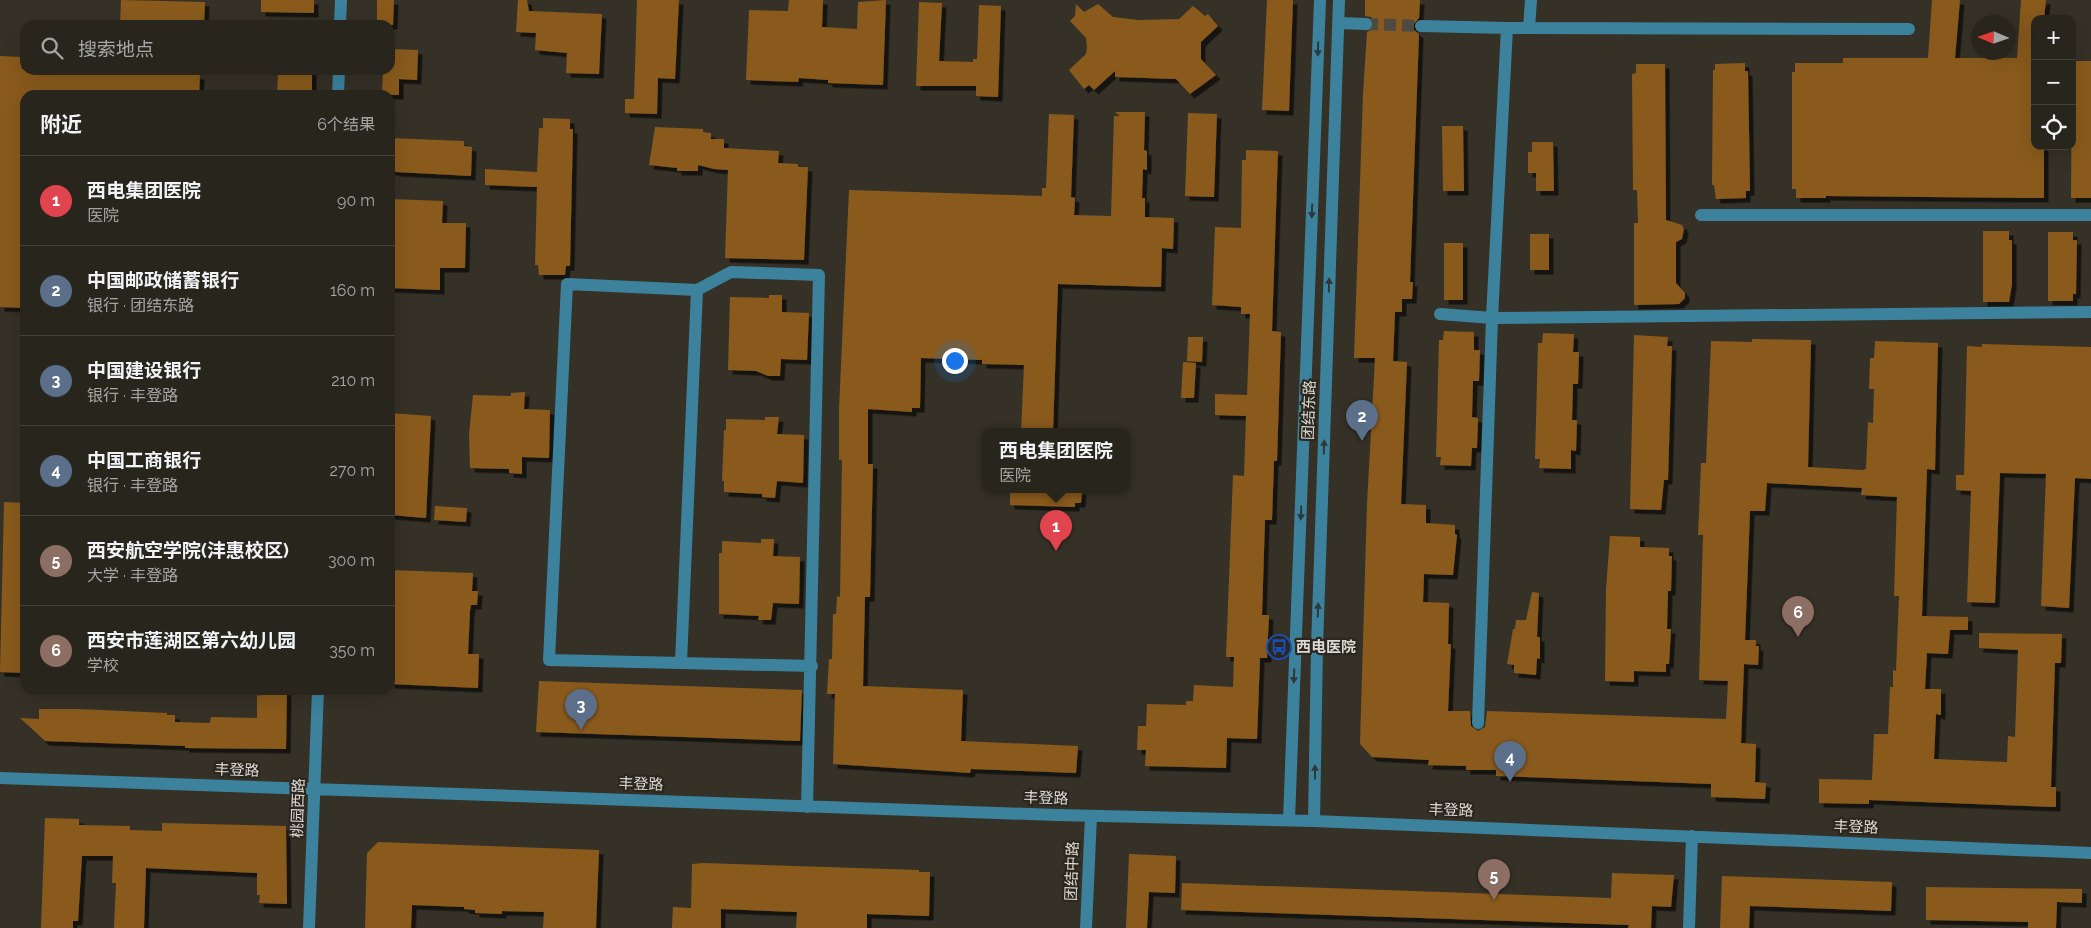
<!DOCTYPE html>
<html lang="zh">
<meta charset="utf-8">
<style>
body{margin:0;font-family:Raleway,"Noto Sans SC",sans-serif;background:#34312a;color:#f1f3f6}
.controls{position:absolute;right:15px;top:15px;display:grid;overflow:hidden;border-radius:10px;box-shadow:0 5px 20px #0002}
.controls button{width:45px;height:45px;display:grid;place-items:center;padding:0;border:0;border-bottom:1px solid #44423b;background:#28251d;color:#f1f3f6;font:25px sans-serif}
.compass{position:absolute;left:1971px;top:15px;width:45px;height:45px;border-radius:50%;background:#28251d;box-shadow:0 5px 20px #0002;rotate:272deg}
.you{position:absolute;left:954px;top:360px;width:18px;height:18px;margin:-12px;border:4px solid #fff;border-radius:50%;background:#1a73e8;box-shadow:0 0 0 8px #1a73e833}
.badge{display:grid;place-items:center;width:32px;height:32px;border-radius:50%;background:#8c9099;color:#fff;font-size:16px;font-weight:700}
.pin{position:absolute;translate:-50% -41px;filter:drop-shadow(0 1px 2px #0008)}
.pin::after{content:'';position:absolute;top:26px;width:18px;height:15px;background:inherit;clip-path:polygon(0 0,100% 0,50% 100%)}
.popup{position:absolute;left:982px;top:428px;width:148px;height:65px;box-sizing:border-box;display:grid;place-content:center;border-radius:10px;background:#28251d;filter:drop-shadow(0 1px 4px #0005);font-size:16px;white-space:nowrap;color:#a5a5a4}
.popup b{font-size:19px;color:#f1f3f6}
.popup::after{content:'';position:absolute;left:50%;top:100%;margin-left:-10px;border:10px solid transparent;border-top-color:#28251d}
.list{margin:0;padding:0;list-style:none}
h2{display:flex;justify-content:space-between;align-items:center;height:65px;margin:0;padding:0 20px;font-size:21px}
h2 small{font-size:16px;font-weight:400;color:#a5a5a4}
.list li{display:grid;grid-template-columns:32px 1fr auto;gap:15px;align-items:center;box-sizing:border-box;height:90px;padding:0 20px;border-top:1px solid #44423b}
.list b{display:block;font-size:19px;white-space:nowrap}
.list p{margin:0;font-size:16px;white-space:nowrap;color:#a5a5a4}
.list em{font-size:16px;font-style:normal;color:#a5a5a4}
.icon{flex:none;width:28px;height:28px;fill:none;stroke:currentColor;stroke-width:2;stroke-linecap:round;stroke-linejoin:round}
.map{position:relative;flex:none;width:2091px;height:928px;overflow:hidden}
.search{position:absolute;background:#28251d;box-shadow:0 5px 20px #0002;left:20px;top:20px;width:375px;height:55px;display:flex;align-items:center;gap:12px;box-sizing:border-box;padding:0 18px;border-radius:15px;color:#a5a5a4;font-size:19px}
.panel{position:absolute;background:#28251d;box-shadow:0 5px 20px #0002;left:20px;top:90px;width:375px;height:605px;border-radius:15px}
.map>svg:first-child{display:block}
</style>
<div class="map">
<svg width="2091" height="928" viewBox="0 0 2091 928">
<defs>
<filter id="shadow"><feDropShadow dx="4.5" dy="4.5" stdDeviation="0" flood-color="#0009"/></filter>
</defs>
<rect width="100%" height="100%" fill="#353127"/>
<path fill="#895a1e" filter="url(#shadow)" d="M121 0 205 2 204 25H120Z
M261 0H314V13L261 12Z
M377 0H394L393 25H377Z
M518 0H527L529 11 602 14 599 74 566 73 567 53 535 50 536 33 516 32Z
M637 0H679L675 79 658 78 657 114 625 113V99H634Z
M789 0H823L822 27 857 29 858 2 886 0 883 85 828 83V80L799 78 798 82 746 80 749 10 788 11Z
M1267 0H1293L1289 111 1262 110Z
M1365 0H1420L1419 18 1413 25 1414 30 1419 34 1410 282H1413L1412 299H1402V312H1395L1393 361 1407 362 1401 504 1426 505V523L1455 525V534L1457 535 1453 575 1424 574 1423 602 1449 603 1448 644H1451L1448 711H1470L1471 726 1478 731 1485 727 1487 711 1726 719 1728 681 1699 680 1703 535H1698L1699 514 1701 463H1706L1711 341 1752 342V339L1811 340 1808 467 1863 470 1866 469 1868 422 1873 423 1874 389H1869L1870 358H1874L1875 341 1938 343 1935 470 1927 469 1922 616 1968 617V630H1950L1948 654 1927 653 1925 689H1941V715L1936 714 1934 759 2007 762 2008 736 2015 737 2018 650 1979 648V633L2062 634 2061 663H2055L2051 787H2056V807L1869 800V804L1819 803V779L1872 780 1874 734H1888L1890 687H1893V670L1896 671 1899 596H1894L1897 497 1861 495 1862 488 1767 483 1765 511H1750L1745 640H1756V646H1759L1758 665 1744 664 1741 743 1756 744 1755 782 1766 783 1765 799 1711 797V784L1496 776V770H1466V766L1428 765 1429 760 1372 757 1360 744 1367 504 1375 358H1354L1363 94 1367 32 1373 29 1374 24 1371 17 1365 16Z
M1932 0H1960L1955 58H2017L2021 0H2046L2044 19H2035V146H2044V198L1826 196V198H1796V189H1792V72H1795V63H1843V58H1928Z
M919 2 942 3 939 61 973 62V59H977L979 5 1001 6 998 97 976 96V86H916Z
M1076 4 1084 12 1098 4 1113 17 1138 20 1179 19 1193 6 1205 16 1208 14 1218 26 1201 42V59L1216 75 1190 94 1176 79 1115 77V71L1094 90 1089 85 1084 89 1069 70 1086 54 1087 47 1086 38 1070 21 1075 16Z
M390 49 418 50 417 80 399 79V95H382L383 70H390Z
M0 56 22 57V69L25 70 200 75 199 95H25V308L0 307Z
M2072 61H2091V198H2071Z
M1745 63V71H1748L1750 191H1746V198L1716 199 1714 185H1712L1713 70H1715V64Z
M1636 64H1665L1666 220 1682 225 1684 229 1682 239 1676 242V283L1685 293V298L1679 304 1634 305V223H1638L1637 190H1633L1632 74 1636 73Z
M281 70H312V95H277L278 72Z
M1115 112H1145L1144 150 1147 151V170L1143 169 1142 198H1145V217L1174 218 1173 249 1162 248 1161 287 1058 284 1053 432H1021L1024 365 982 364V360L921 358 920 408H912V412L868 409V464H873L870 597H865L863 686 963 690 961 741 1078 746 1076 773 971 769 970 773 833 764 835 694H827L829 659H832L833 614H836L837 596 840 597 842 460H839V409L849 190 1042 196V188H1046L1049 114 1074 115 1071 197 1075 198 1074 215 1111 216 1114 116H1120Z
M1188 113 1217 114 1214 197 1185 196Z
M543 118 570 119V129H573L570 266H566L565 275H539L538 265H535L537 187 485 185V169L537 172 539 128H543Z
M1442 126H1463L1464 191H1443Z
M655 127 703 129V132L711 133V139H724V148L779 151 778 163 798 164V167H808L804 260 725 258 728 170 714 169 698 165V171H677V168L649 165Z
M390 138 464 141V146L472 147 471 176 396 172 390 170Z
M1532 142H1553L1554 191H1536V173H1528V152H1532Z
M1246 150 1278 151 1272 331 1281 332 1277 461H1274L1272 520H1265L1262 615H1269L1267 658H1260L1257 739 1227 738 1226 768 1145 766 1146 750H1137L1138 726H1146L1147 704 1186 705V701H1193L1194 685 1233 687 1234 657H1226L1233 475 1244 476 1246 416 1215 415V394L1247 395 1250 314H1241V307L1212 305 1215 227 1241 228 1242 160H1246Z
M391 199 443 201 442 223H466L465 268H440V290L390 288Z
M1983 231H2009V240H2012V284L2009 302H1983Z
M2048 232H2073V240H2077L2076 294H2073V301H2048Z
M1530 234H1549V270H1530Z
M1444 243H1463V300H1444Z
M769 295H782V312L809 313 807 360 781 359 780 376H768L756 371 728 370 730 297 769 298Z
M1444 331 1474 332V350H1480L1479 381H1473L1472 417 1478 418 1477 448H1472L1471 466 1440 465 1441 457H1436L1439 340H1443Z
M1543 333 1574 334 1573 352H1579L1578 384H1573L1572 420H1577L1576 451 1571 450V469L1539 468 1540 459H1535L1538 343H1542Z
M1634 335 1668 337 1667 346H1672L1668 480H1664L1661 510 1630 509Z
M1188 337H1203L1202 362 1187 361Z
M1982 344 2091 347V479L2075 478 2069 608 2041 606 2046 474 2000 473 1995 603 1967 602 1971 491 1956 490V475H1964L1967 346 1982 347Z
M1183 362 1196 363 1194 398H1181Z
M525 392 524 409 550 410 549 458 522 457V474L509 473V469L470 468 469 434 473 395 511 396V393Z
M390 413 431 416 426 518 390 515Z
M765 417H779L777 434 804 435 803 483 777 481 775 498 762 497V494L724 492V481H722L724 430H726V419L765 420Z
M1010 490H1082L1081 503H1075V507L1010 505Z
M4 502 25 503V673L0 672Z
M435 506 467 508 466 522 434 520Z
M1610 536 1640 537V547L1669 548V556H1672L1671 591H1668L1667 629H1671L1669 664H1666V672L1634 671V682L1605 681 1606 589Z
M761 539H774L773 556 800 557 799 604 773 603 771 620H758L759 616 719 614V553H722V541L761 543Z
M390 570 473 573 472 591H478L477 605H471L470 611 468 654H479L478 688 390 684Z
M1532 592 1539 593 1537 637H1540V659L1537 658 1536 675 1514 673V665L1507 664 1513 629H1515L1516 620H1526Z
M539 681 802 690 800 741 536 732Z
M261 690H287L286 749 185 748V746L45 741 20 718 39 719V709H79L167 713V715H175V722L210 723 211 717 257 718V695L260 696Z
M45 818 79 819V825L130 826V830L162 831V823L286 826 287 904 259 903 260 895H257V873L146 868 144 928H114L116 883H112L113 856H82L78 921H73V928H41Z
M378 842 599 850 596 928H543L544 912 502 911V914L475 913V910L464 909V907L412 905 411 928H365L367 853Z
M1129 854 1176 856 1175 893 1149 892 1147 928H1126Z
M703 863 919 870V872H930L929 916 867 914V928H796L797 912 721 909V928H672L673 907 691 908 692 864Z
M1612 873 1674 875 1671 907 1652 906 1651 928H1628L1629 925 1181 910 1182 883 1611 898Z
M1722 876 1892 882 1891 911 1750 906 1749 928H1720Z
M1926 887 2082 889V903L2057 902 2056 928H2028V922L1926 920Z"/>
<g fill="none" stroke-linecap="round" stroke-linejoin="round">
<path stroke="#4e4a41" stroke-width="12" stroke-dasharray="12 6" stroke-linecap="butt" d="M1366 24 1421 26"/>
<path stroke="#3c829d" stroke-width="12" d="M1338 23 1366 24
M340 25 341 0
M1421 26 1507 28 1909 29
M1529 28 1531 0
M338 95 339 70
M1701 215H2091
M697 290 681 663 549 660 567 284 697 290 731 272 819 275 807 807
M1440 314 1492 318 2091 312
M681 663 812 666
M1478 723 1492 318 1507 28
M0 778 1057 815 1314 821 2091 853
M1289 820 1320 0
M1314 821 1317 647 1339 0
M309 928 318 690
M1086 928 1091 816
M1689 928 1692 836"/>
</g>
<defs><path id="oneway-solid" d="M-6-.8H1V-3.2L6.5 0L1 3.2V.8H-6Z" transform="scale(1.25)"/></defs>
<g fill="#2e3937">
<use href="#oneway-solid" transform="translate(1318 49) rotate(92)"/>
<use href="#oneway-solid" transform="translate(1312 211) rotate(92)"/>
<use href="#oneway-solid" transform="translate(1329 285) rotate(-88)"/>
<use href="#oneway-solid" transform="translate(1324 447) rotate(-88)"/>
<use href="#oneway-solid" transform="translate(1301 513) rotate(92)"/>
<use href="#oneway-solid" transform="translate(1318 610) rotate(-88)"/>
<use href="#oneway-solid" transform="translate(1294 676) rotate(92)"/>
<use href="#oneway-solid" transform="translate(1315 772) rotate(-90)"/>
</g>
<defs>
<symbol id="bus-ring" viewBox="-11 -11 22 22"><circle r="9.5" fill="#2b271e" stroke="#1a4fb4" stroke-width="1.5"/><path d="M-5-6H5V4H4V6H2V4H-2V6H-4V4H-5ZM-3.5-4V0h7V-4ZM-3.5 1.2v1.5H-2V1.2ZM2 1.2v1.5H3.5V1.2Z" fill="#1a4fb4"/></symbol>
</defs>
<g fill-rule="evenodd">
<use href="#bus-ring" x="1265" y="633" width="28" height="28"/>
</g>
<g text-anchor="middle" stroke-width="4.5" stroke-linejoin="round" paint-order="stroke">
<g font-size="15" fill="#dcdad4" stroke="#2b271e">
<text transform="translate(1309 410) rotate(-88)" y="5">团结东路</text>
<text transform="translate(237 770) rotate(2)" y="5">丰登路</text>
<text transform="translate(641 784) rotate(2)" y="5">丰登路</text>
<text transform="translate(1046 798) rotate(2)" y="5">丰登路</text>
<text transform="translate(298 808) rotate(-88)" y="5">桃园西路</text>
<text transform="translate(1451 810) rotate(2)" y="5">丰登路</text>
<text transform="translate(1856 827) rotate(2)" y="5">丰登路</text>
<text transform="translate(1072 871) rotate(-88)" y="5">团结中路</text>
</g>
<g font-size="15" font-weight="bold" fill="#dcdad4" stroke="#2b271e" text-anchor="start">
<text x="1296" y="652">西电医院</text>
</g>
</g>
</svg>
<div class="controls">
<button>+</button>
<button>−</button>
<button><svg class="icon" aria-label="locate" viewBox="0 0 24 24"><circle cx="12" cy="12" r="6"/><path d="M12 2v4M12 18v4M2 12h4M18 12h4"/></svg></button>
</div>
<svg class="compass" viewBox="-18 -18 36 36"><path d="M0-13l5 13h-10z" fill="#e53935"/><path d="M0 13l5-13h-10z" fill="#a5a5a4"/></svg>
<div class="you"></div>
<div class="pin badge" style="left:1056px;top:551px;background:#e0444e">1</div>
<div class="popup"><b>西电集团医院</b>医院</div>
<div class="pin badge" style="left:1362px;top:441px;background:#5c6f8a">2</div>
<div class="pin badge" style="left:581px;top:730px;background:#5c6f8a">3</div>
<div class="pin badge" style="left:1510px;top:782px;background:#5c6f8a">4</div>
<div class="pin badge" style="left:1494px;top:900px;background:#8d6e63">5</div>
<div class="pin badge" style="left:1798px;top:637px;background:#8d6e63">6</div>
<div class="search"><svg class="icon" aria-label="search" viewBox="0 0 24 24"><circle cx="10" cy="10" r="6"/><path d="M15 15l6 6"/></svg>搜索地点</div>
<section class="panel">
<h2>附近<small>6个结果</small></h2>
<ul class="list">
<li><span class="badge" style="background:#e0444e">1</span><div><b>西电集团医院</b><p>医院</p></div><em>90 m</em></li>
<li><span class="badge" style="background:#5c6f8a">2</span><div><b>中国邮政储蓄银行</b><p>银行 · 团结东路</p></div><em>160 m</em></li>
<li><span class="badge" style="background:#5c6f8a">3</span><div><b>中国建设银行</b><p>银行 · 丰登路</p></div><em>210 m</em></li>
<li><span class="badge" style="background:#5c6f8a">4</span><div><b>中国工商银行</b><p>银行 · 丰登路</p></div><em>270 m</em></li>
<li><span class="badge" style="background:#8d6e63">5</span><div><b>西安航空学院(沣惠校区)</b><p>大学 · 丰登路</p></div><em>300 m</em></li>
<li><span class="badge" style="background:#8d6e63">6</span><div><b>西安市莲湖区第六幼儿园</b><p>学校</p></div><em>350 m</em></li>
</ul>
</section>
</div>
